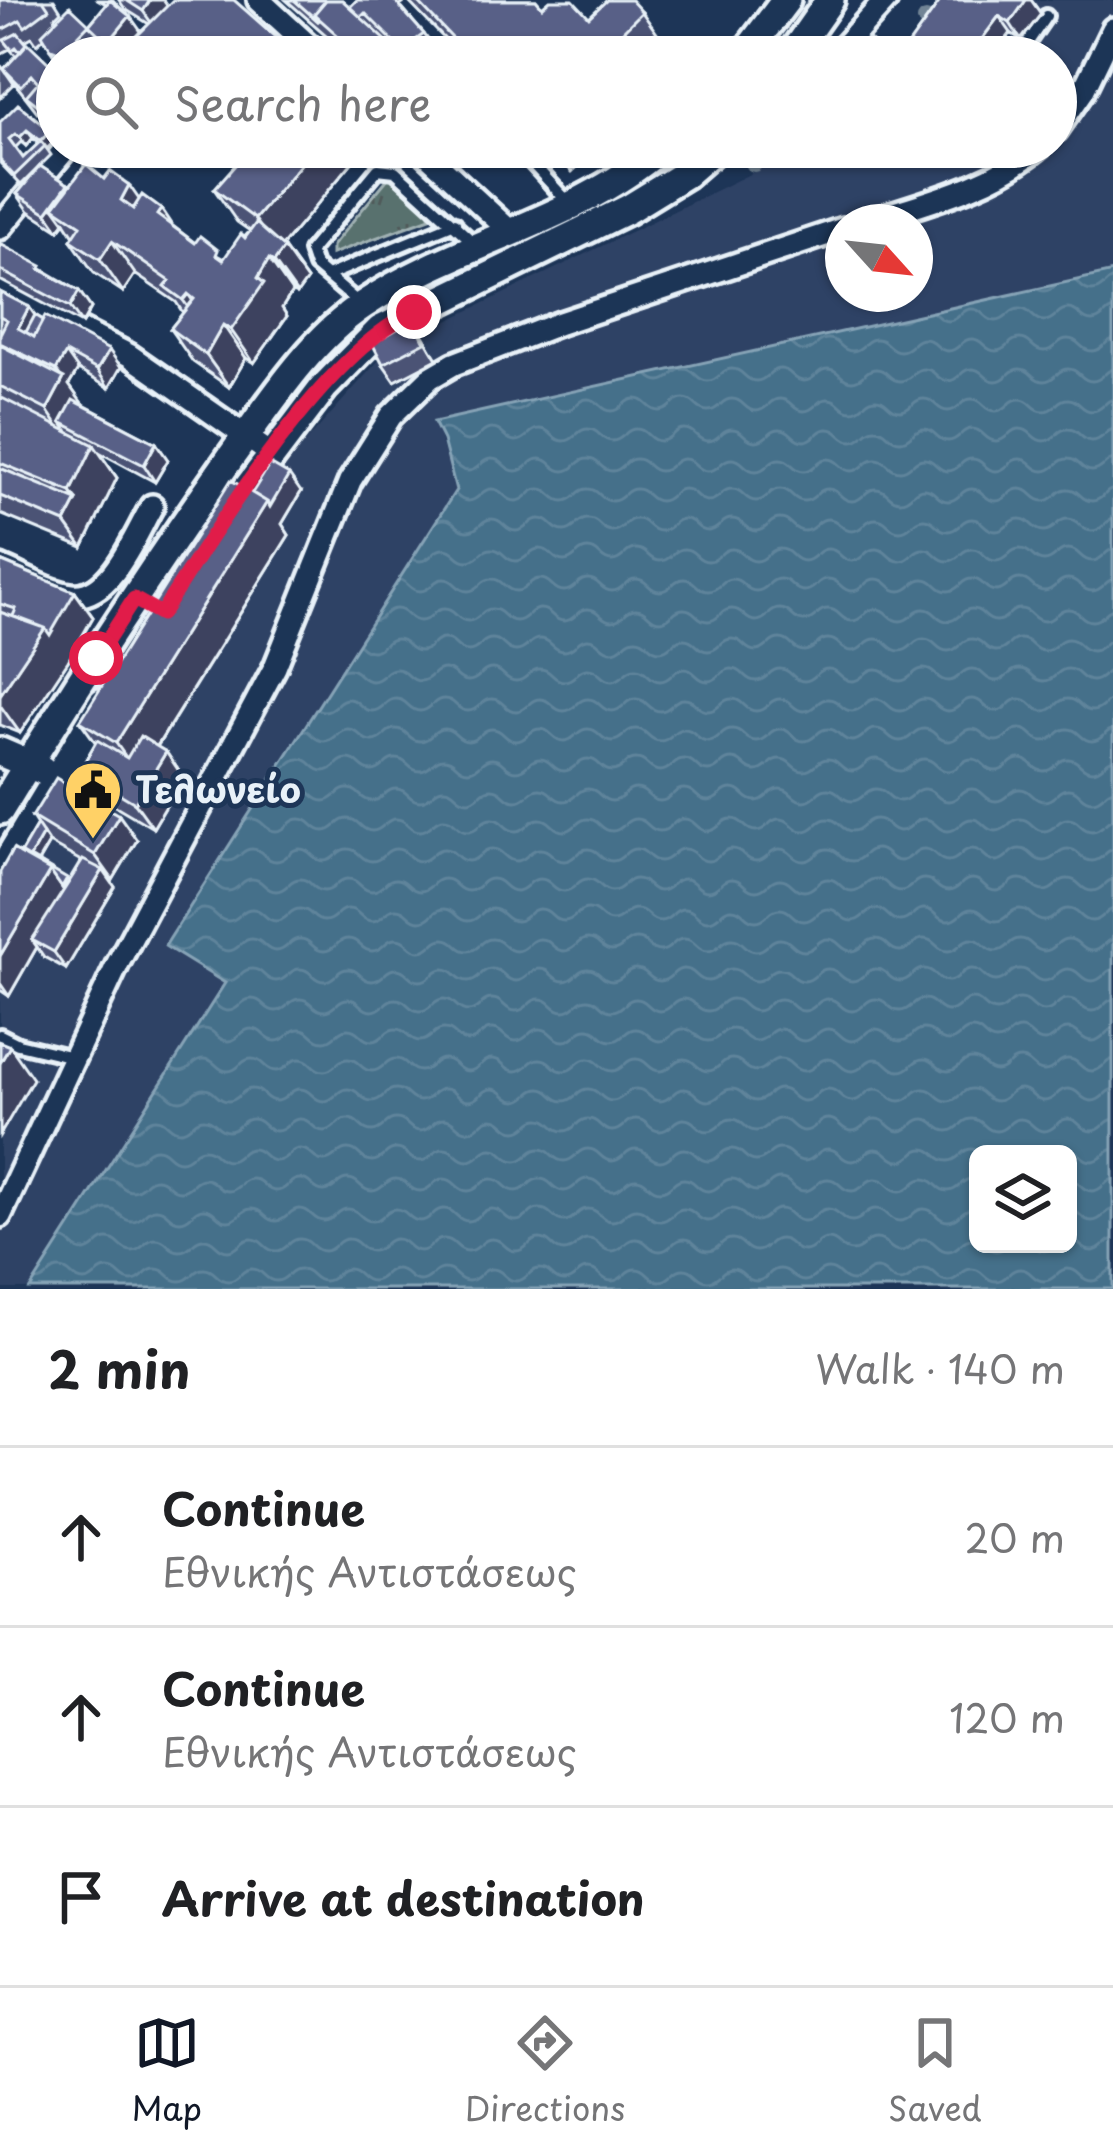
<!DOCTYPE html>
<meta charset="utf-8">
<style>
body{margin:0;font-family:"Playpen Sans",sans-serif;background:#f2f2f2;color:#202124}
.controls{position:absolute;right:36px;bottom:36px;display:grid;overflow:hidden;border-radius:18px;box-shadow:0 3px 9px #0004}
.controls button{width:108px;height:108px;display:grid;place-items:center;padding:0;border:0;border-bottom:3px solid #e0e0e0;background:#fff;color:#202124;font:60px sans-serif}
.compass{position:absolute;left:825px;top:204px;width:108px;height:108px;border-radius:50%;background:#fff;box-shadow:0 3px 9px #0004;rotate:117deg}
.stop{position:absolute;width:36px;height:36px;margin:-27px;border:9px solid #e11d48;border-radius:50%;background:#fff}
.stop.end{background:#e11d48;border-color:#fff;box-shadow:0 3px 12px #0008}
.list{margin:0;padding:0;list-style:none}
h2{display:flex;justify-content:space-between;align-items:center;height:156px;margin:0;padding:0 48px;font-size:51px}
h2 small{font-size:39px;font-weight:400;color:#757577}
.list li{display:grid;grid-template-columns:78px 1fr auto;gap:36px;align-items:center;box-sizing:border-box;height:180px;padding:0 48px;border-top:3px solid #e0e0e0}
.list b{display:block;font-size:45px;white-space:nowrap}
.list p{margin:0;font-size:39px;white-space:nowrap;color:#757577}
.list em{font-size:39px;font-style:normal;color:#757577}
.icon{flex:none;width:66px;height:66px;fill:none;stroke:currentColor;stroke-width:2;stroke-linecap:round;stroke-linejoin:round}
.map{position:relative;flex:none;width:1113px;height:1289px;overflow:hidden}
.search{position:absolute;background:#fff;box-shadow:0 3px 9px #0004;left:36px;right:36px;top:36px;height:132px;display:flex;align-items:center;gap:30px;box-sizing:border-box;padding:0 42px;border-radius:66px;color:#757577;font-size:45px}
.sheet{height:696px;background:#fff}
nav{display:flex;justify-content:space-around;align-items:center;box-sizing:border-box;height:168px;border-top:3px solid #e0e0e0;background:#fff;font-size:33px;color:#757577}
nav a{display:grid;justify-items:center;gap:6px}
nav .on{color:#111827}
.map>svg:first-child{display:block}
</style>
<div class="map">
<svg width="1113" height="1289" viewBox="0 0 1113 1289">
<defs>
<pattern id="grass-tufts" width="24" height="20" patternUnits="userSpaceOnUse" patternTransform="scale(3)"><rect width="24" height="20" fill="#59716e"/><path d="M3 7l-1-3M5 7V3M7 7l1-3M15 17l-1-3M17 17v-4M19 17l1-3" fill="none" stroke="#4f5a5a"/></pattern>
<pattern id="water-waves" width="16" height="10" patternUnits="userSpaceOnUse" patternTransform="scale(3)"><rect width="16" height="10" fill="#446f8a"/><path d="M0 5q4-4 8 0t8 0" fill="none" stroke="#5f849b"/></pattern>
</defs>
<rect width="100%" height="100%" fill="#1d3557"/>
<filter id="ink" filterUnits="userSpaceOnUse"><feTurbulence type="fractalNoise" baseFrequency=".00833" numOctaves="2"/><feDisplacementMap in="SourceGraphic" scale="24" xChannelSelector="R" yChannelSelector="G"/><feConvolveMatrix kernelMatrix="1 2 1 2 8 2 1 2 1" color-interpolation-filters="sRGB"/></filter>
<g filter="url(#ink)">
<path fill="#2f4265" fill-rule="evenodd" d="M954 0H1113V272L435 422 456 490 166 945 226 982 30 1289H0V926L279 472 388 350 805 147H1056V57H914ZM843 222H915V294H843Z"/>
<path fill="url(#grass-tufts)" stroke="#a0b1b3" stroke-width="3" d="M389 177 428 211 430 218 332 254V246Z"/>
<path fill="url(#water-waves)" stroke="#86a3b6" stroke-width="3" fill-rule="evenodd" d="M1113 272V1289H30L225 983 165 946 456 490 443 440 434 422ZM978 1154H1068V1244H978Z"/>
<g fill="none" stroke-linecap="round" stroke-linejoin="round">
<defs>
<path id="lane" d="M853 37 877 57
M1018 57 1046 16
M517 147 568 202
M989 147 1014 162
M327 276 455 223
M361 305 315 266 310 251 378 169 395 171 476 245
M0 1035 18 1044 73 1057"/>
<path id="street" d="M259 0 321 57
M834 57 886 0
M1056 130 1083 91 1113 29
M419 147 511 232
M866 222C927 202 989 188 1039 147
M0 228 67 147
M0 289 129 355 271 454
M0 567C22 576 49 592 72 595 111 600 136 533 152 506
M0 1216 118 963 275 667 350 481 391 416 430 378 454 364 560 323 843 229"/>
<path id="secondary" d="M743 57 786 0
M790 57 830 0
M227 515 324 387 380 330 628 209 685 174 716 147
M0 752 42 770
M0 810C73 690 150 571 231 457 269 405 309 341 363 305 457 242 576 222 662 147
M0 873 103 702"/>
</defs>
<use href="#lane" stroke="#e8f1f8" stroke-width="20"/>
<use href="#street" stroke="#e8f1f8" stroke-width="30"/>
<use href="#secondary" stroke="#e8f1f8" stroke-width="36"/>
<use href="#lane" stroke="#1d3557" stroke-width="10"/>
<use href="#street" stroke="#1d3557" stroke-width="21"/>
<use href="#secondary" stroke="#1d3557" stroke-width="27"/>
</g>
<g fill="#718495">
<circle cx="926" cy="20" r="9"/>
<circle cx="754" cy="163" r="9"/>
</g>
<path fill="#4c5374" stroke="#e8f1f8" stroke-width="3" fill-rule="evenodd" d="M0 0H54L61 11 55 17 56 20 89 25 106 4 99 0H113L141 32 149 24 125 9 119 0H163L167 6 299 57H116L105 48 114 57 57 58 44 38 37 44 32 37 25 41 55 126 38 113 4 69 16 56 10 49 0 54Z
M286 0H342L350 7 357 0H400L403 4 400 6 424 34 436 51 428 57H351Z
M407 0H536L542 7 589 17 642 12 665 45 652 57H462Z
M941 0H1031L1041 14 1021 40 1011 33 993 57H916L908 46Z
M0 64 14 84 0 98Z
M0 122 50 130 56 139 47 149 51 155 40 166 70 187 104 179 139 200 195 243 224 259 250 231 237 222 214 189 365 147 282 246 307 280 297 294 292 292 282 308 287 316 254 363 246 358 229 387 193 362 170 329 183 313 176 302 135 274 123 292 94 273 71 240 74 236 65 222 59 230 29 211 17 194 39 167 21 185 0 163ZM33 138 39 143 23 158 15 148 21 142 26 146Z
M133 147H162L151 160Z
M548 147H598L572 172Z
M820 147H857L860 154 831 167Z
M0 244 79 291 91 308 82 324 0 280Z
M0 292 29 307 35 315 121 367 109 388 78 370 69 385 82 404 156 443 168 460 155 482 99 452 117 478 83 548 0 514Z
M414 320 437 359 395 381 383 364Z
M301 492 282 524 289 535 157 747 166 752 183 777 153 828 97 795 80 770 96 743 80 721 252 493Z
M0 561 75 592 93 617 68 661 20 733 0 725Z
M32 817 137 840 113 880 108 877 115 887 66 969 44 957 37 947 9 996 0 990V872L20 854 37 825ZM49 843 81 861 69 881 38 862Z"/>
<path fill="#3e435e" stroke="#e8f1f8" stroke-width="3" d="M150 0H163L168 7 155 28 143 11Z
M1026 0H1031L1041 14 1021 40 1010 23Z
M130 16 142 33 117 57 108 43Z
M999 16 1011 33 993 57H982L976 47Z
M198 48 204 57H190Z
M57 94V124L55 126 43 109Z
M27 130 33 138 26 146 20 137Z
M50 130 56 139 47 149 41 141Z
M141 147H162L151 160Z
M315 147H365L277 252 255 219Z
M68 184 80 201 54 207 65 222 59 230 47 213Z
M129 185 152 218 144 232 121 200Z
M161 209 183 242 157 215Z
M112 241 135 274 123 292 100 259Z
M284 248 307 280 297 294 274 262Z
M269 259 292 292 282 308 287 316 254 363 231 330 258 278Z
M79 291 91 308 82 324 70 307Z
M188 294 211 327 206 333 183 300Z
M29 307 41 324 32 341 18 328Z
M223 325 246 358 229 387 206 355Z
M109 350 121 367 109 388 97 370Z
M66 353 78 370 69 385 82 403 69 426 61 422 67 430 64 435 47 410 63 380 56 370Z
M156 443 168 460 155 482 144 465Z
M94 445 117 478 83 548 65 523 77 500 71 492Z
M289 475 301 492 282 524 289 535 152 754 144 783 116 743 267 502Z
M75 592 93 617 68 661 20 733 0 705V695L45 628Z
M166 752 183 777 153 828 135 803Z
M119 815 137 840 113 880 95 855Z
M43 834 49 843 36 865 30 857Z
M103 870 115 887 66 969 54 952Z
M50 871 68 896 32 940 37 947 9 996 0 983V956Z
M10 1046 33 1079 0 1135V1063Z"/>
<path fill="#586087" stroke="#e8f1f8" stroke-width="3" d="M0 0H43L49 9 25 27 20 20 0 31Z
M110 0 130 16 108 43 89 25Z
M126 0H150L143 11Z
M173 0H234L299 57H207L198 48 190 57H116Z
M294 0H326L314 14 319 22Z
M326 0H342L404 57H362L314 14Z
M357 0H394L424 34 402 50 365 13 361 17 350 7Z
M416 0H536L542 7 550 0H573L589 17 607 0H631L642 12 617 37 635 56 470 57Z
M941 0H1026L1010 23 999 16 976 47 984 54 982 57H923L908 46Z
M70 6 89 24 61 53 51 49 42 34Z
M18 33 27 44 20 52 16 47 12 50 4 40Z
M28 43 57 71V94L43 109 26 96 38 82 32 75 21 86 4 69Z
M106 49 111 54 108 57H98Z
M18 104 50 130 41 141 27 130 20 137 15 134 9 139 23 158 41 141 45 146 14 176 0 160V122Z
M251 147H315L255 219 214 189Z
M820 147H849L825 158Z
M86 164 104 179 110 171 129 185 121 200 133 209 142 195 161 209 157 215 195 243 200 236 218 250 216 255 223 260 241 234 245 238 256 223 284 248 274 262 269 259 258 278 264 283 231 330 223 325 206 355 170 329 194 299 188 294 183 300 165 287 170 281 112 241 100 259 71 240 81 225 54 207Z
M40 166 68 184 47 213 17 194Z
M0 244 42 266 40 269 79 291 70 307 0 270Z
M0 292 29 307 18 328 34 337 45 316 109 350 97 370 66 353 56 370 0 343V334L7 320 0 316Z
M35 315 43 320 34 337 26 332Z
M414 320 425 342 383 364 372 343Z
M0 345 64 378 47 410 0 386Z
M0 397 94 445 71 492 0 463Z
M73 400 156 443 144 465 61 422Z
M270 464 289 475 270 507 267 502 252 493Z
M0 468 77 500 65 523 0 496Z
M231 480 267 502 116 743 80 721Z
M0 561 75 592 50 635 45 628 13 616 16 609 0 604Z
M0 612 45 628 0 695Z
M140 736 166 752 135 803 80 770 97 740 127 758Z
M56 778 119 815 95 855 32 817Z
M37 825 43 834 30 857 67 879 62 888 50 871 20 854Z
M13 849 50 871 0 956V872Z
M83 860 103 870 54 952 32 940Z
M0 1042 10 1046 0 1063Z"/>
</g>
<g fill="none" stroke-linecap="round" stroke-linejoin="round" filter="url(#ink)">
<path stroke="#e11d48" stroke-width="15" d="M96 658 134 599 161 614C216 530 324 352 414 312"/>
</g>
<defs>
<symbol id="civic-pin" viewBox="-11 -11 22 30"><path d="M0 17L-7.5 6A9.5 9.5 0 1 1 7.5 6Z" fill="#ffd166" stroke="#1d3557"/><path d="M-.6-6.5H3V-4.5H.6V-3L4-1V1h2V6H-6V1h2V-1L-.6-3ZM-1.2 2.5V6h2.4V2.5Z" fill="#111"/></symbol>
</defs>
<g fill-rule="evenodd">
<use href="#civic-pin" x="60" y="757" width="66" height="90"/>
</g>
<g text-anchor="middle" stroke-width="10" stroke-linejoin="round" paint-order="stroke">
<g font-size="36" font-weight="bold" fill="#e8f1f8" stroke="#1d3557" text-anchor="start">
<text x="135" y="803">Τελωνείο</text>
</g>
</g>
</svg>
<div class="controls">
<button><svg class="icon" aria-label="layers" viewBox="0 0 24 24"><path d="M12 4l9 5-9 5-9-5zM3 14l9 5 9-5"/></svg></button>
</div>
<svg class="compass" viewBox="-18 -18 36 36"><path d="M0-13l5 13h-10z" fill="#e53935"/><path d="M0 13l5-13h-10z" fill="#757577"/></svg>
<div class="stop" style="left:96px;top:658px"></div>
<div class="stop end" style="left:414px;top:312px"></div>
<div class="search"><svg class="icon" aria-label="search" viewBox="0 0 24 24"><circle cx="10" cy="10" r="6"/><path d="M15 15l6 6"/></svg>Search here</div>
</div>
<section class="sheet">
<h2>2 min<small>Walk · 140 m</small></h2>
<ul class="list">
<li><svg class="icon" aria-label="ahead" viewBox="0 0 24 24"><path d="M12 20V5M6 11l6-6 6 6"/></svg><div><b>Continue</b><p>Εθνικής Αντιστάσεως</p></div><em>20 m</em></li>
<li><svg class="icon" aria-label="ahead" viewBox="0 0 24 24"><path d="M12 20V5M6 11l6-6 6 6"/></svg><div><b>Continue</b><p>Εθνικής Αντιστάσεως</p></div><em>120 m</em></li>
<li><svg class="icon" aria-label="arrive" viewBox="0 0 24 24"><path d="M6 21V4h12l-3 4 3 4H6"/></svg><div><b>Arrive at destination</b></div></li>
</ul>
</section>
<nav>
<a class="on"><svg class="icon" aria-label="map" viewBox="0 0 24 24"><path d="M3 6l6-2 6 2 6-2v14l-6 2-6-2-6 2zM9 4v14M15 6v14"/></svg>Map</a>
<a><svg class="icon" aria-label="directions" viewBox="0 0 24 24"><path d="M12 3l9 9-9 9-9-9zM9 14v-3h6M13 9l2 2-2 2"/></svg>Directions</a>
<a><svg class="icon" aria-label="saved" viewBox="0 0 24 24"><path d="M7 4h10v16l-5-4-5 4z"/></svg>Saved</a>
</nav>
